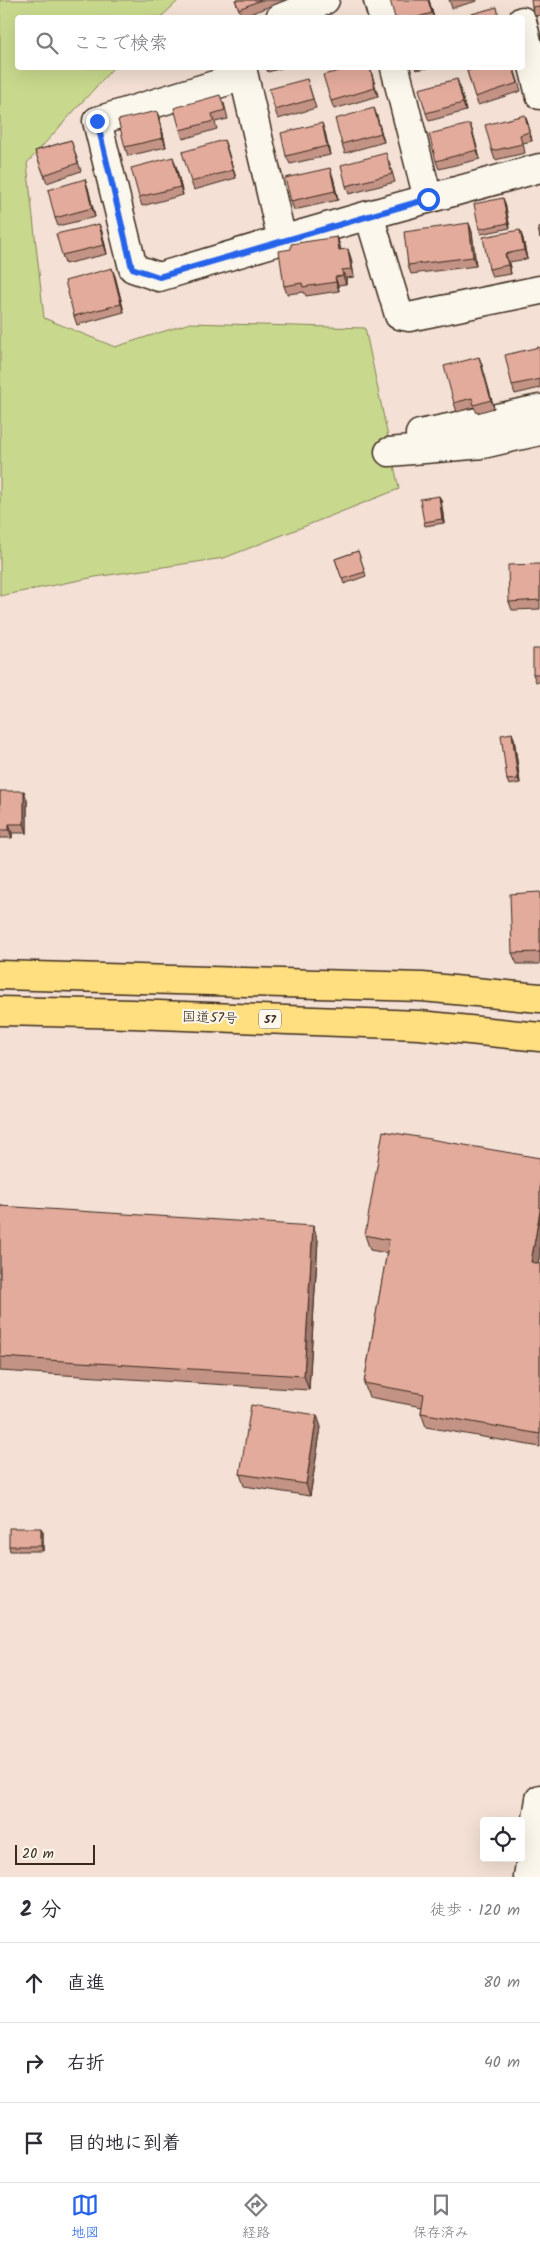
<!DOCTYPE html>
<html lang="ja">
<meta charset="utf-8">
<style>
body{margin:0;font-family:Kalam,"Klee One",sans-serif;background:#f2f2f3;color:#2b2b33}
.controls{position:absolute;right:15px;bottom:15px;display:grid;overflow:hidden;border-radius:5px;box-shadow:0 5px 20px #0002}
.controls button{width:45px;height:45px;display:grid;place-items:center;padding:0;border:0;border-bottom:1px solid #e1e1e2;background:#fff;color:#2b2b33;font:25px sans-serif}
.scale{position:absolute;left:15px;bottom:12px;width:80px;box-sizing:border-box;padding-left:5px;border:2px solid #3b2a1e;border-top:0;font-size:14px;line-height:18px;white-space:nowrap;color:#3b2a1e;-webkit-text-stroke:4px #fbf7ec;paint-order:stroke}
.stop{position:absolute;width:15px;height:15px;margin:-11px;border:4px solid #2563eb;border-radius:50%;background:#fff}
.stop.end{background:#2563eb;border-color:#fff;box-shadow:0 1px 5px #0008}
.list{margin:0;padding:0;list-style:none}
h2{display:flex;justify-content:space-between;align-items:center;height:65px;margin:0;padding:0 20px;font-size:21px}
h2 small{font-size:16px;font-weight:400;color:#7c7c81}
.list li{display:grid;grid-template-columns:32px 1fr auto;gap:15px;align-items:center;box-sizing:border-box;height:80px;padding:0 20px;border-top:1px solid #e1e1e2}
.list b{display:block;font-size:19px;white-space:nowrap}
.list em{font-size:16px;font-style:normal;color:#7c7c81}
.icon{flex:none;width:28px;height:28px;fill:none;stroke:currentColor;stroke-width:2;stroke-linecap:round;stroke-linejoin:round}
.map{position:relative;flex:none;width:540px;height:1877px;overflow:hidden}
.search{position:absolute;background:#fff;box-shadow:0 5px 20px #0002;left:15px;right:15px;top:15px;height:55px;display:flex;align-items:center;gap:12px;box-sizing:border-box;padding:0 18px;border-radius:5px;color:#7c7c81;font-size:19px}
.sheet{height:305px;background:#fff}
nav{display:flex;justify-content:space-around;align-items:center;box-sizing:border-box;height:70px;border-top:1px solid #e1e1e2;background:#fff;font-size:14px;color:#7c7c81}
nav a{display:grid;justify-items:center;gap:2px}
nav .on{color:#2563eb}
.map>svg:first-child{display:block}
</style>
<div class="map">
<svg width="540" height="1877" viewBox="0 0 540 1877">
<rect width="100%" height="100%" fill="#f4e0d4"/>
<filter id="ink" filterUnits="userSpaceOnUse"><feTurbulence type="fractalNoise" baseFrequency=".02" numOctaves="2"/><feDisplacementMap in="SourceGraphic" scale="10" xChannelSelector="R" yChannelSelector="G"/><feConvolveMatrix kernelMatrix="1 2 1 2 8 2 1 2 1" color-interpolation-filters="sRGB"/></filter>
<g filter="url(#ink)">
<path fill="#c8d98d" stroke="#828256" d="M0 0H179L161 17 18 18V68H113L27 163 44 318 115 347 190 323 365 328 399 489 224 558 95 577 0 596Z"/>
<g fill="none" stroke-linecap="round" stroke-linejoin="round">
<defs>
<path id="minor" d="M378 0 383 18
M280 18 325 0
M522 21 540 95
M242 68 282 240 369 215
M395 68 428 199
M244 76 97 121 133 268 159 277 282 240
M540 168 369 215 399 315 409 317 540 290
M420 434 540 409
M389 452 483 444 540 431
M528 1877 540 1799"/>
<path id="highway" d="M0 975 422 987 540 998
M0 1011 133 1014 419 1025 540 1037"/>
</defs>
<use href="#minor" stroke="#3b2a1e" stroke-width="31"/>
<use href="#highway" stroke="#3b2a1e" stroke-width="31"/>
<use href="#minor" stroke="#fbf7ec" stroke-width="28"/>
<use href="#highway" stroke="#ffdf80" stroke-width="28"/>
</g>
<path fill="#c39386" stroke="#3b2a1e" d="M235 0H286L242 17Z
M429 0 434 18H395Z
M449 0H477V1L452 8Z
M540 0V15L535 16 532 7Z
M266 68H282L268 72Z
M370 68 378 96 334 109 331 101Z
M415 68H427L416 70Z
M514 68 521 91 478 105 467 71Z
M307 79 316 108 278 119 275 110Z
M457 79 466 111 429 121 426 113Z
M224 103 228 119 215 122 217 129 183 139 180 130Z
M374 108 384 142 345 153 342 144Z
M525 115 528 124 532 141 523 143 525 153 495 160 492 151Z
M160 120 166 147 128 156 125 147Z
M470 124 473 133 480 159 439 169 436 161Z
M325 132 330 155 290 164 286 156Z
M71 140 81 171 47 183 35 151Z
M224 140 236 178 194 190 191 182Z
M389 161 395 182 349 194 346 186Z
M176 166 183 195 142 206 139 197Z
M333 177 338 200 294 210 291 201Z
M85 179 88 188 95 217 58 226 55 218Z
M505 203 510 228 481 234 479 229Z
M469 223 472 232 476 266 411 274 408 265Z
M99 224 102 232 107 254 65 264 62 255Z
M520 230 523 239 527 259 509 262 511 274 492 277 489 269Z
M337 237 340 246 341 250 351 258 354 277 346 278V284L338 285 339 291 306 296 304 292 287 294 284 286 291 249Z
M115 276 124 312 77 325 74 316Z
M539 347 540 351V388L515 394 512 385Z
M479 357 494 408 477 413 474 407 457 412 454 403Z
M439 496 441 500 444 523 425 526 424 522Z
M358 551 366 576 344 584 335 559Z
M540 564V609L512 610 509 602Z
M540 649V682H536L533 674Z
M514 738 520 783 509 785 507 780Z
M0 791 27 800V833H12V838H0Z
M540 892V964H517L512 953Z
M540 1158V1254L538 1264H540V1447L426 1427 421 1413 422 1407 369 1397 364 1383 387 1253 370 1250 365 1235Z
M0 1206 318 1240 309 1390 0 1371Z
M321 1427 310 1496 244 1486 240 1474Z
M43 1532V1551H10L9 1546Z"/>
<path fill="#9f786d" stroke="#3b2a1e" d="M428 0H429L434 18 432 13Z
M370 68 378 96 375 88Z
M457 79 460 87 466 111 463 103Z
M374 108 377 116 384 142 381 133Z
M157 111 160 120 166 147 163 138Z
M525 115 528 124 532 141 529 132Z
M322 123 325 132 330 155 327 146Z
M470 124 473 133 480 159 477 150Z
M224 140 227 148 236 178 233 170Z
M173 157 176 166 183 195 180 187Z
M330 168 333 177 338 200 335 191Z
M85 179 88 188 95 217 92 208Z
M503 198 505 203 510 228 508 223Z
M469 223 472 232 476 266 473 257Z
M99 224 102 232 107 254 104 245Z
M520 230 523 239 527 259 524 250Z
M337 237 340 246 342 259 339 250Z
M348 249 351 258 354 277 351 269Z
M505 254 509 262 511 274 508 265Z
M112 268 115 276 124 312 121 304Z
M342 270 346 278V284L343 276Z
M335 277 338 285 339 291 336 282Z
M479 357 482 365 494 408 491 400Z
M439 496 441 500 444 523 442 519Z
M512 733 514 738 520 783 518 779Z
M24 791 27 800V833L24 824Z
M9 824 12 833V838L9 830Z
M540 1211V1254L536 1277 531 1262Z
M313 1226 318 1240 309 1390 304 1376Z
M317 1415 321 1427 310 1496 306 1484Z
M41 1528 43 1532V1551L41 1546Z"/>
<path fill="#e3ab9c" stroke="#3b2a1e" d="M235 0H261L239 9Z
M390 0H428L432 13 414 18H395Z
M531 0H540V6L532 7Z
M497 7 499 18H457Z
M351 68H370L375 88 331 101 323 75Z
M479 68H513L518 83 475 97 467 71Z
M307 79 313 99 275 110 269 89Z
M457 79 463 103 426 113 419 89Z
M220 95 225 110 212 114 214 121 180 130 174 108Z
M374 108 381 133 342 144 335 119Z
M157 111 163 138 125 147 118 120Z
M525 115 529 132 520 135 522 144 492 151 485 125Z
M322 123 327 146 286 156 281 133Z
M470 124 477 150 436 161 429 134Z
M71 140 78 163 44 175 35 151Z
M224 140 233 170 191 182 182 152Z
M386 153 392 174 346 186 341 165Z
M173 157 180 187 139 197 131 168Z
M330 168 335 191 291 201 285 178Z
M85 179 92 208 55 218 48 190Z
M503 198 508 223 479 229 474 204Z
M469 223 473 257 408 265 404 232Z
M99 224 104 245 62 255 56 234Z
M540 227V238L538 228Z
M520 230 524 250 505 254 508 265 489 269 483 237Z
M337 237 339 250 348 249 351 269 342 270 343 276 335 277 336 282 303 287 302 283 284 286 279 251 291 249V244Z
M112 268 121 304 74 316 65 281Z
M539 347 540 353V379L512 385 505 355Z
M479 357 491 400 474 405 472 398 454 403 444 366Z
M439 496 442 519 424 522 420 499Z
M358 551 365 572 342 579 335 559Z
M540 564V600L509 602 508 565Z
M533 649H540V674H533Z
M512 733 518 779 507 780 501 735Z
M0 791H24V824H9V830H0Z
M540 892V952L512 953 510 894Z
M383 1131 540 1158V1211L531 1262 540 1264V1434L421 1413 424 1394 364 1383 389 1240 365 1235Z
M0 1206 313 1226 304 1376 0 1357Z
M251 1405 317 1415 306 1484 240 1474Z
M9 1528H41V1546H9Z"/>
</g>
<g fill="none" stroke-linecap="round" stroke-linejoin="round" filter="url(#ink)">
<path stroke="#2563eb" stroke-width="6" d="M97 121 132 268 159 277 428 199"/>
</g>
<g text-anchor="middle" stroke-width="4" stroke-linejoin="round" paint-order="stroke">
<rect fill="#fbf7ec" stroke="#75685c" stroke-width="1" x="259" y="1009.5" width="22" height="19" rx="4"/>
<g font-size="12" font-weight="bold" fill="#3b2a1e">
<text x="270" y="1023">57</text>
</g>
<g font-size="14" fill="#3b2a1e" stroke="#fbf7ec">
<text transform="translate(210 1017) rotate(2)" y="5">国道57号</text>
</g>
</g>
</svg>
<div class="controls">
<button><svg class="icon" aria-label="locate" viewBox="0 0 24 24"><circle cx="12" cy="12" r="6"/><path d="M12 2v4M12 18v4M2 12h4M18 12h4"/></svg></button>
</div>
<div class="scale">20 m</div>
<div class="stop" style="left:428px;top:199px"></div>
<div class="stop end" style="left:97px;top:121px"></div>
<div class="search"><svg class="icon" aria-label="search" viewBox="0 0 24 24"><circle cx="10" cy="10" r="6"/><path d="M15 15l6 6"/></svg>ここで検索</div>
</div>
<section class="sheet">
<h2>2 分<small>徒歩 · 120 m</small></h2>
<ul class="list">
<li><svg class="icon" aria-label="ahead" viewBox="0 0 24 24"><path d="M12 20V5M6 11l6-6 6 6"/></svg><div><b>直進</b></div><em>80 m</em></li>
<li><svg class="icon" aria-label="right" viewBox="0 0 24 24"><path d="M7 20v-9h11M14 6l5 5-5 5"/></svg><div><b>右折</b></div><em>40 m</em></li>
<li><svg class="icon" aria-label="arrive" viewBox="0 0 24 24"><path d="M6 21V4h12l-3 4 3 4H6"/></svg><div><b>目的地に到着</b></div></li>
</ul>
</section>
<nav>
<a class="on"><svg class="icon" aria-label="map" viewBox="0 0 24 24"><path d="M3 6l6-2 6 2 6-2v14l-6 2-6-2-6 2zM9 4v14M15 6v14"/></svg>地図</a>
<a><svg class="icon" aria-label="directions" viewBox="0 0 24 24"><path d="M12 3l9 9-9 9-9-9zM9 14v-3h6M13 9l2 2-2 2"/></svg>経路</a>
<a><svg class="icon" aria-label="saved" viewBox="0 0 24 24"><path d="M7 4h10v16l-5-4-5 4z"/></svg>保存済み</a>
</nav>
